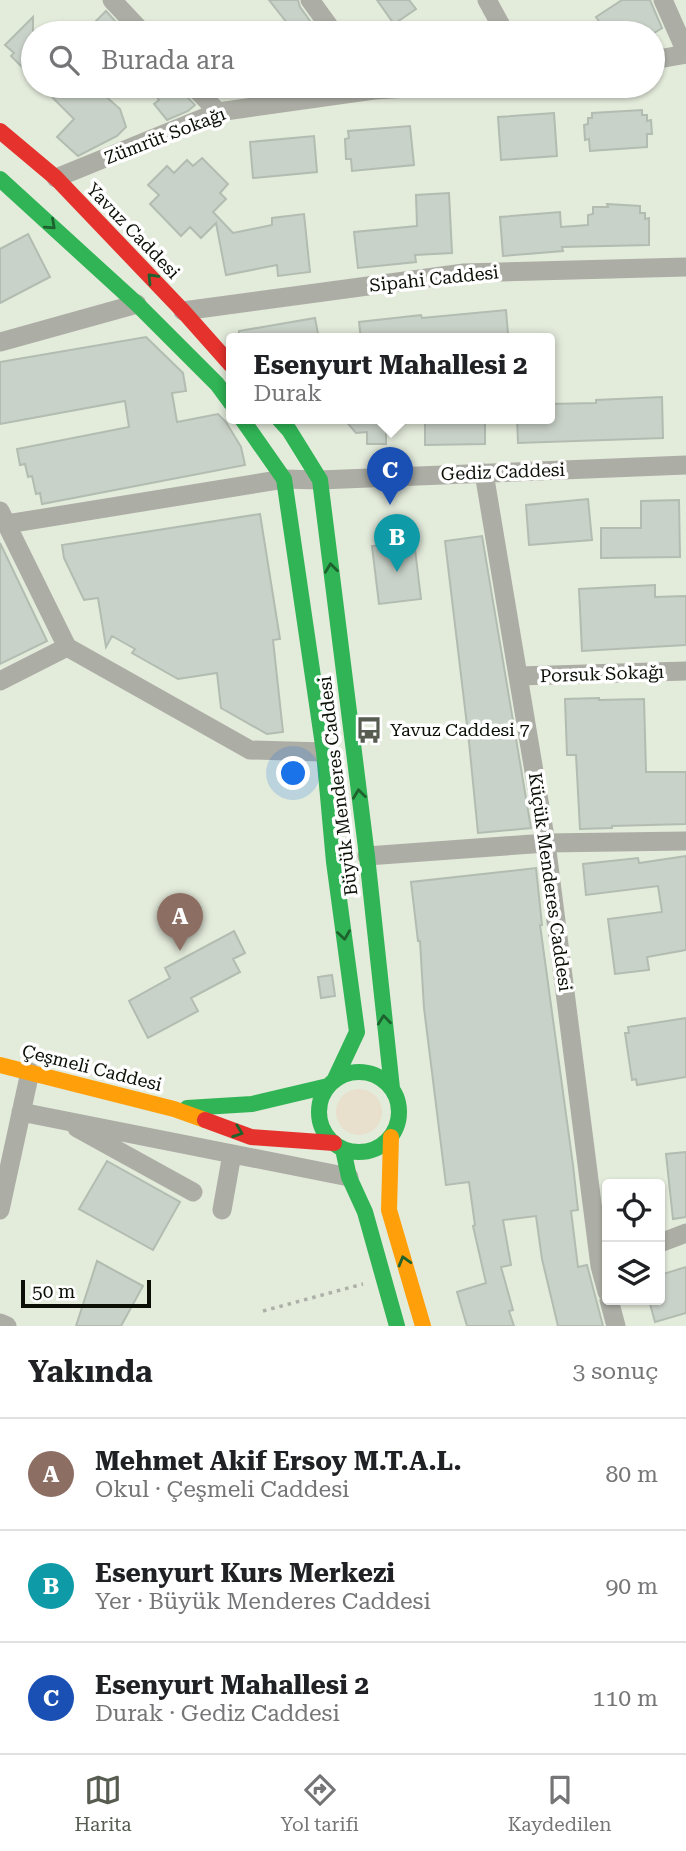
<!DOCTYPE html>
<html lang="tr">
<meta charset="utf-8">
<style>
body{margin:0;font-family:"Roboto Serif",serif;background:#f2f2f2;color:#202124}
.controls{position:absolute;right:21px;bottom:21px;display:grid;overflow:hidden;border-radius:7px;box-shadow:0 2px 5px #0004}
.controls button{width:63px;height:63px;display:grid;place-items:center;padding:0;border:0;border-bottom:2px solid #e0e0e0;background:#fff;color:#202124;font:35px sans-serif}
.scale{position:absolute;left:21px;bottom:18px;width:130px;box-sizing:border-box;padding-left:7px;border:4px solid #0b0f06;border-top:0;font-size:19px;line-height:24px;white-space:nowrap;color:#0b0f06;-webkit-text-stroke:5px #fff;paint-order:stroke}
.you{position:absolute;left:294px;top:774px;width:24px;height:24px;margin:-18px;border:5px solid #fff;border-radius:50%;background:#1a73e8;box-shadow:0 0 0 10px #1a73e833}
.badge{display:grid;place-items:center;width:46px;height:46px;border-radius:50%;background:#575c51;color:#fff;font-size:23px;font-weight:700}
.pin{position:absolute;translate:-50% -58px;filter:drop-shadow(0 2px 4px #0008)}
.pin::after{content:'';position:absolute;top:37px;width:24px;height:21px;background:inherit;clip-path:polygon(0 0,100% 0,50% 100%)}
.popup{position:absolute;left:226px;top:333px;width:329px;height:91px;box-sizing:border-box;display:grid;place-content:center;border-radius:7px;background:#fff;filter:drop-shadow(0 2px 5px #0005);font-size:23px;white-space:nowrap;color:#757577}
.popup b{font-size:26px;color:#202124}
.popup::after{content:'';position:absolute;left:50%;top:100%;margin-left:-14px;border:14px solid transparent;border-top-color:#fff}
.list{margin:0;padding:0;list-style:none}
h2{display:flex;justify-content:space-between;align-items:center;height:91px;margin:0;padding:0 28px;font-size:30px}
h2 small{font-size:23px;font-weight:400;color:#757577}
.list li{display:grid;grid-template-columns:46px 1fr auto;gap:21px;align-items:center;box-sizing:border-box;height:112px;padding:0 28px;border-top:2px solid #e0e0e0}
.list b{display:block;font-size:26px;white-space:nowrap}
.list p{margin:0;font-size:23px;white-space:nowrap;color:#757577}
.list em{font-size:23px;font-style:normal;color:#757577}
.icon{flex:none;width:38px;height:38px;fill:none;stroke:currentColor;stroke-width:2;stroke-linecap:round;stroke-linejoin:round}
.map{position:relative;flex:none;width:686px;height:1326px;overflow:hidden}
.search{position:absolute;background:#fff;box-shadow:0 2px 5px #0004;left:21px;right:21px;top:21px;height:77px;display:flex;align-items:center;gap:18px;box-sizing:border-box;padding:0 24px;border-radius:38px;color:#757577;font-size:26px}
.sheet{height:427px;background:#fff}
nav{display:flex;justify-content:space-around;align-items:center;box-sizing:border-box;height:98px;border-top:2px solid #e0e0e0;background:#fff;font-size:19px;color:#757577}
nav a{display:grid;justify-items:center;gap:4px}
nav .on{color:#575c51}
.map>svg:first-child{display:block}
</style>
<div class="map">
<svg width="686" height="1326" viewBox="0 0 686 1326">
<rect width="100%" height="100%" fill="#e3ebdb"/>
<path fill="#e8dfcd" d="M336 1112a23 23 0 1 1 46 0a23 23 0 1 1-46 0Z"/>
<path fill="#c9d2c8" stroke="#b2bcb1" stroke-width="2" d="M269 0H298L300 7 316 29 310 33H295Z
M377 0H409L416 9 394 24Z
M622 0H650L662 28 654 33H607L596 17Z
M106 11 126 33H84Z
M33 17V78L11 56 14 53 5 45Z
M41 86H94L120 109 126 127 117 136 78 156 57 137 74 119Z
M148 86H181L184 94 195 105 188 111 167 120 154 104 159 100Z
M642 110V115H647V121L651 120 652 134H647V147L590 151 589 139 585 140 584 125 588 124V118H592V113Z
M554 113 557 156 501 160 498 117Z
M410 126 414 165 352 171 351 159H346L345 139 349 138 348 131Z
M314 136 317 172 253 178 250 142Z
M202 158 228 184 220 193 226 199 213 212 233 233 272 225V218L304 214 310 272 278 276 277 265 226 275 216 223 201 238 190 227 181 236 150 204 159 195 148 185 167 166 174 173 187 160 193 166Z
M449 193 452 253 415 255 416 262 358 268 354 232 417 226 416 195Z
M607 204 640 206V213H645V219L649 218V245L562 247 563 251 503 256 500 217 560 212 561 227 588 225V215L593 214V207H608Z
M28 234 50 277 0 303V249Z
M506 310 508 334H505L506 339H361L359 322 421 315 422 318Z
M315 318 319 339H239V331Z
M146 337 183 373 186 391 172 393 177 422 218 414 226 422 241 447 245 465 42 504 40 493 36 494 32 476 28 477 25 464 20 465 17 449 129 427 125 401 0 424V362Z
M662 397 663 438 518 443 517 419H549V404L596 403V400Z
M344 419H386V444H367V432L356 433Z
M425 419H485V444L425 445Z
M588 499 592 540 529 545 526 505Z
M679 500 680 557 601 558V528H641V501Z
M260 514 280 639 273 640 283 732 267 734 221 708 217 673 178 679 132 653 135 649 112 636 106 647 98 598 84 600 64 558 62 545Z
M482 536 531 828 478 833 469 742 445 541Z
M414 541 421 599 379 604 372 546Z
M0 543 47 641 0 664Z
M655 585V597L686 596V645L582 651 579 589Z
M599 698V700L644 699 646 772H686V824L612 826V828L580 829 576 755H567L565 699Z
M686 856V950L647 957 649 970 615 974 608 919 662 912 658 886 586 895 583 864 638 858 639 863Z
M536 868 542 925H540L573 1165 578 1210 571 1211 578 1267 587 1265 603 1326H558L542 1259 536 1216 503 1220 511 1265 501 1267 513 1310 509 1311 514 1326H467L457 1292 486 1283 473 1226 475 1225 469 1182 446 1185 424 1008 420 941H418L411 882Z
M234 931 245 953 233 959 240 972 191 998 198 1011 148 1038 129 1001 170 978 165 968Z
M332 975 335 996 321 998 318 977Z
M686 1018V1077L637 1085 636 1079 632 1080 625 1033H629L628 1027Z
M686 1152V1217L673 1219 666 1154Z
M107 1161 180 1202 153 1250 79 1209Z
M97 1261 143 1286 121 1326H76Z
M686 1267V1313L655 1322 649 1300H660V1275Z"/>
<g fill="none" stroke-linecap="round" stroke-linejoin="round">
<path stroke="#adb0a7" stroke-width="3.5" stroke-dasharray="3.5 5" stroke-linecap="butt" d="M263 1311 363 1284"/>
<path stroke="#acada5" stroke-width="19" d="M112 0 143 33
M310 0 334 33
M487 0 505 33
M663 0 686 52
M653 60 686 54
M193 86 218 112
M56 178 218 112 374 90 444 86
M183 311 464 273 686 267
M0 342 137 304
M484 473 546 843 600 1266 607 1292
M0 511 67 647
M7 524 284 479 320 480 686 465
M519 676 686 671
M0 681 67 647 250 750 324 752
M367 856 546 843 686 841
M21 1112 349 1177
M77 1128 193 1192
M0 1210 30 1072
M222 1210 232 1154
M660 1243 686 1233
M609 1300 616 1326
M0 1323 7 1326"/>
<path stroke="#30b455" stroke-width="16" d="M0 179 137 304 217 384 231 403
M242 419 284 479 324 752 334 862 357 1032 335 1079
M279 419 289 430 320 480 367 856 392 1088
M319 1112a40 40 0 1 1 80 0a40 40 0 1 1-80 0Z
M187 1108 252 1104 328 1086
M343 1149 349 1177 365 1212 397 1326"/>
<path stroke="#ff9f0a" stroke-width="16" d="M0 1065 174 1109 205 1120
M391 1137 389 1210 423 1326"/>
<path stroke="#e5322d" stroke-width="16" d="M0 131 56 178 183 311 231 365
M205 1120 251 1137 334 1143"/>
</g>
<defs><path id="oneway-chevron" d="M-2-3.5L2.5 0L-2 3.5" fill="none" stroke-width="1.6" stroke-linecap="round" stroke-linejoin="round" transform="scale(1.75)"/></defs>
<g stroke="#1e622e">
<use href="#oneway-chevron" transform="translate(51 225) rotate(42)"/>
<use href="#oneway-chevron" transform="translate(152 278) rotate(-134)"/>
<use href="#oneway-chevron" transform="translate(331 568) rotate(-97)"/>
<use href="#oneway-chevron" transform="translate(359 794) rotate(-97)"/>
<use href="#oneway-chevron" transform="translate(344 935) rotate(82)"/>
<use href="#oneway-chevron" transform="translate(384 1020) rotate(-96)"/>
<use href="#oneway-chevron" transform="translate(238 1132) rotate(20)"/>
<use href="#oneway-chevron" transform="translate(404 1261) rotate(-106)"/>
</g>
<defs>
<symbol id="bus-bare" viewBox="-9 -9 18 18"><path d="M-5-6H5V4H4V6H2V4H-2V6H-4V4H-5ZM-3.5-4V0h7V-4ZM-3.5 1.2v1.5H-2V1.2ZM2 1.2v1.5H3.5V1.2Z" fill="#575c51" stroke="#fff" stroke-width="2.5" paint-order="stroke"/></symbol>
</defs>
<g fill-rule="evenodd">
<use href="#bus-bare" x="350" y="711" width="38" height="38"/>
</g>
<g text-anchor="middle" stroke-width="7" stroke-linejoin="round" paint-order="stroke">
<g font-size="18" fill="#0b0f06" stroke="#fff">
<text transform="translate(165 136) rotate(-21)" y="6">Zümrüt Sokağı</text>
<text transform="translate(133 231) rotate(46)" y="6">Yavuz Caddesi</text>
<text transform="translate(434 279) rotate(-6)" y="6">Sipahi Caddesi</text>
<text transform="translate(503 472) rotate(-2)" y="6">Gediz Caddesi</text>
<text transform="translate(602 674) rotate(-2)" y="6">Porsuk Sokağı</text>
<text transform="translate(338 786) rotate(-97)" y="6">Büyük Menderes Caddesi</text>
<text transform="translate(550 882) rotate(82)" y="6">Küçük Menderes Caddesi</text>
<text transform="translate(92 1068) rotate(14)" y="6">Çeşmeli Caddesi</text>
</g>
<g font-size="18" fill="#0b0f06" stroke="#fff" text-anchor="start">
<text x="390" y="736">Yavuz Caddesi 7</text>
</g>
</g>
</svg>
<div class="controls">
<button><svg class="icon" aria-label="locate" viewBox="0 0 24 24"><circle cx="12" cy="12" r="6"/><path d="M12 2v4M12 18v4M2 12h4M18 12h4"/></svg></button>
<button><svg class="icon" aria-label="layers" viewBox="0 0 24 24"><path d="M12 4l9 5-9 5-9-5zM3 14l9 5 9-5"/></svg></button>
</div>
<div class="scale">50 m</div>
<div class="you"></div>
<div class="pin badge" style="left:180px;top:951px;background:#8d6e63">A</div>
<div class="pin badge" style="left:397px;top:572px;background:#0f9aa8">B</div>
<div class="pin badge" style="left:390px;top:505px;background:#1a4fb4">C</div>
<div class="popup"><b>Esenyurt Mahallesi 2</b>Durak</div>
<div class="search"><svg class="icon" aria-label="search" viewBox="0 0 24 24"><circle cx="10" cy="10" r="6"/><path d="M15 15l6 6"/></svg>Burada ara</div>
</div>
<section class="sheet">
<h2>Yakında<small>3 sonuç</small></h2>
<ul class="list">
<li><span class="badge" style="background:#8d6e63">A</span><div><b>Mehmet Akif Ersoy M.T.A.L.</b><p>Okul · Çeşmeli Caddesi</p></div><em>80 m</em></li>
<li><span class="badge" style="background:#0f9aa8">B</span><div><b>Esenyurt Kurs Merkezi</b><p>Yer · Büyük Menderes Caddesi</p></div><em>90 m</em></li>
<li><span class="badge" style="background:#1a4fb4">C</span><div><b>Esenyurt Mahallesi 2</b><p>Durak · Gediz Caddesi</p></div><em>110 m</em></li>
</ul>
</section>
<nav>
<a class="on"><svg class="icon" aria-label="map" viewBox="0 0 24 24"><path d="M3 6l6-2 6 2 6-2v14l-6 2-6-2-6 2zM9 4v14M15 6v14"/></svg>Harita</a>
<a><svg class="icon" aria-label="directions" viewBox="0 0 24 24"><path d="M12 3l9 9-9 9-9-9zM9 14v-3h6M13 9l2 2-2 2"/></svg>Yol tarifi</a>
<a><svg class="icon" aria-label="saved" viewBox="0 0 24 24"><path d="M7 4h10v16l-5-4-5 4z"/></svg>Kaydedilen</a>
</nav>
